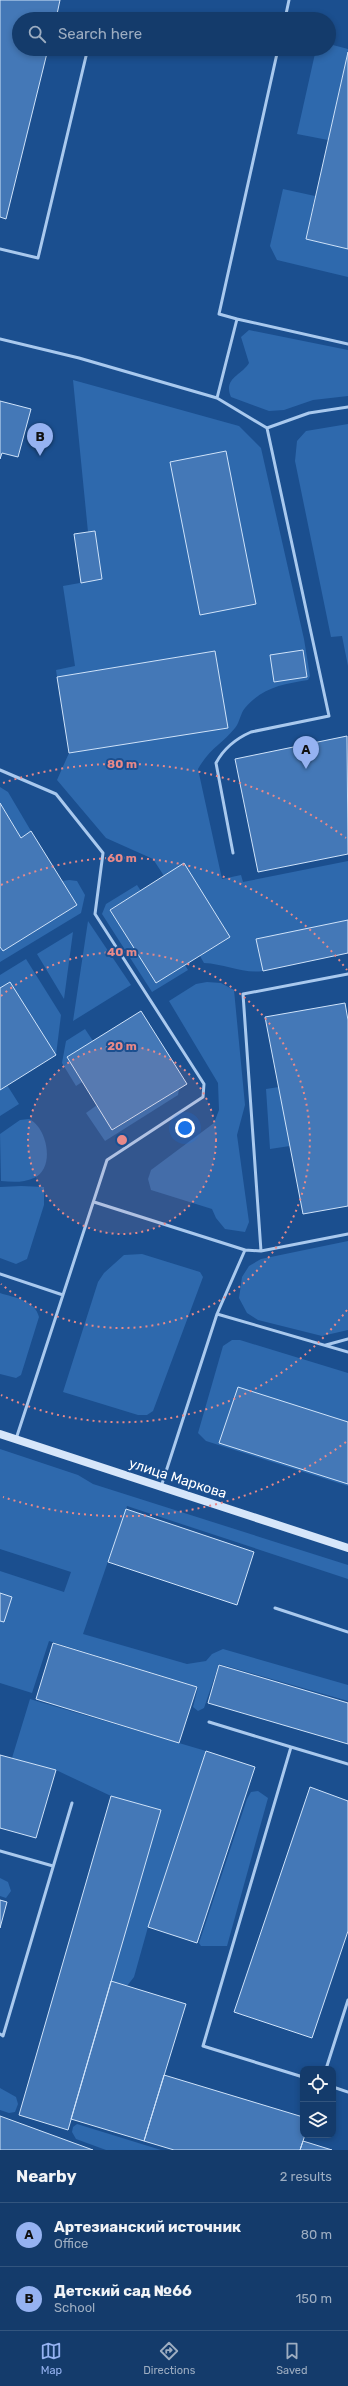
<!DOCTYPE html>
<meta charset="utf-8">
<style>
body{margin:0;font-family:Rubik,sans-serif;background:#214673;color:#f1f3f6}
.controls{position:absolute;right:12px;bottom:12px;display:grid;overflow:hidden;border-radius:8px;box-shadow:0 2px 6px #0003}
.controls button{width:36px;height:36px;display:grid;place-items:center;padding:0;border:0;border-bottom:1px solid #33557e;background:#143b6b;color:#f1f3f6;font:20px sans-serif}
.you{position:absolute;left:185px;top:1128px;width:14px;height:14px;margin:-10px;border:3px solid #fff;border-radius:50%;background:#1a73e8;box-shadow:0 0 0 6px #1a73e833}
.badge{display:grid;place-items:center;width:26px;height:26px;border-radius:50%;background:#95b2f1;color:#111;font-size:13px;font-weight:700}
.pin{position:absolute;translate:-50% -33px;filter:drop-shadow(0 1px 2px #0008)}
.pin::after{content:'';position:absolute;top:21px;width:14px;height:12px;background:inherit;clip-path:polygon(0 0,100% 0,50% 100%)}
.list{margin:0;padding:0;list-style:none}
h2{display:flex;justify-content:space-between;align-items:center;height:52px;margin:0;padding:0 16px;font-size:17px}
h2 small{font-size:13px;font-weight:400;color:#9dadc1}
.list li{display:grid;grid-template-columns:26px 1fr auto;gap:12px;align-items:center;box-sizing:border-box;height:64px;padding:0 16px;border-top:1px solid #33557e}
.list b{display:block;font-size:15px;white-space:nowrap}
.list p{margin:0;font-size:13px;white-space:nowrap;color:#9dadc1}
.list em{font-size:13px;font-style:normal;color:#9dadc1}
.icon{flex:none;width:22px;height:22px;fill:none;stroke:currentColor;stroke-width:2;stroke-linecap:round;stroke-linejoin:round}
.map{position:relative;flex:none;width:348px;height:2150px;overflow:hidden}
.search{position:absolute;background:#143b6b;box-shadow:0 2px 6px #0003;left:12px;right:12px;top:12px;height:44px;display:flex;align-items:center;gap:10px;box-sizing:border-box;padding:0 14px;border-radius:22px;color:#9dadc1;font-size:15px}
.sheet{height:180px;background:#143b6b}
nav{display:flex;justify-content:space-around;align-items:center;box-sizing:border-box;height:56px;border-top:1px solid #33557e;background:#143b6b;font-size:11px;color:#9dadc1}
nav a{display:grid;justify-items:center;gap:2px}
nav .on{color:#95b2f1}
.map>svg:first-child{display:block}
</style>
<div class="map">
<svg width="348" height="2150" viewBox="0 0 348 2150">
<rect width="100%" height="100%" fill="#1b4f8f"/>
<path fill="#2e69ad" d="M329 44 348 49V52L328 140 297 134 316 49H329Z
M283 189 315 196 306 239 348 249V277L277 260 270 246Z
M249 330 348 350V396L313 400 284 410 269 411 231 397C223 378 241 376 249 363L241 337Z
M73 380 239 426 261 448 304 639 310 676 308 680C282 684 262 688 245 708 240 714 240 722 235 728 222 744 210 748 198 769L222 879 241 875 243 882 348 861V920L257 939 263 971C243 974 225 964 204 963L200 956 230 937 184 864 164 876 153 859 106 838 57 780 69 753 227 728 215 651 57 677 56 670 75 666 63 586 102 579 95 531 88 532Z
M348 424V666L342 636 331 637 295 461 297 441 306 431Z
M0 787 8 792 31 831 21 838 0 803Z
M69 880 77 881 85 895 81 913 0 962V947L3 951 77 905 62 881Z
M137 885 141 891 110 910 156 983 185 965 188 970 152 992 102 914 106 904Z
M88 921 131 985 73 1021Z
M73 932 64 999 37 954Z
M26 959 61 1015 56 1055 0 988V975Z
M207 982 221 983 234 990 245 1105 237 1135 249 1222 245 1232 225 1229 216 1218 212 1209 151 1190 148 1179 151 1170 214 1123 219 1110 218 1083 169 1001 196 984Z
M85 1029 93 1041 67 1057 82 1082 76 1086 62 1063 66 1041Z
M7 1085 19 1104 0 1116V1090Z
M279 1087 290 1146 270 1149 266 1089Z
M179 1089 178 1095 105 1141 86 1113 97 1105 113 1130Z
M29 1119C47 1127 56 1168 34 1178 23 1183 12 1182 1 1181L0 1134 20 1120Z
M21 1186 44 1187V1205L27 1259 16 1264 0 1258V1187Z
M348 1241V1330L322 1336 258 1320 247 1313 239 1298 242 1277 249 1266 261 1259Z
M142 1254 200 1272 203 1277 153 1411 147 1415H138L63 1392 98 1282 104 1273 124 1255Z
M0 1293C15 1298 35 1300 39 1317L21 1375 16 1378 0 1374Z
M232 1340H240L348 1373V1486L206 1441 198 1433 223 1346Z
M0 1449 78 1475 93 1484 348 1565V1579L127 1506 83 1634 187 1664 206 1661 212 1654 223 1649 348 1685V1701L219 1664 204 1708 198 1711 193 1707 198 1687 49 1641 32 1693 0 1683V1571L64 1592 71 1572 0 1549Z
M30 1699 206 1751 148 1927 134 1977 127 1986 111 1981 161 1810 111 1796 56 1770 12 1758Z
M258 1791 268 1798 227 1946H201L199 1943 247 1799 251 1792Z
M0 1878 8 1882 11 1891 6 1898 0 1896Z
M0 2088 16 2097 18 2104 15 2112 9 2113 0 2110Z
M77 2124 161 2150H106L76 2139 72 2132 73 2127Z"/>
<path fill="#4478b7" stroke="#cfe3fa" d="M0 0H60L56 19H19V49H48L6 219 0 217Z
M348 52V249L306 239Z
M0 401 31 409 18 457 2 453 0 459Z
M226 451 256 604 200 615 170 462Z
M95 531 102 579 81 583 74 534Z
M303 650 307 677 274 682 270 655Z
M215 651 228 728 69 753 57 677Z
M347 736 348 854 258 872 235 759Z
M0 803 21 838 31 831 77 905 3 951 0 947Z
M184 863 230 937 156 983 110 910Z
M348 920V953L263 971 256 939Z
M10 982 56 1055 0 1090V988Z
M345 1003 348 1020V1206L303 1214 265 1017Z
M141 1011 187 1084 112 1130 67 1057Z
M238 1387 348 1422V1484L219 1443Z
M126 1509 254 1552 237 1605 108 1562Z
M0 1593 12 1597 4 1622 0 1621Z
M53 1643 197 1687 179 1743 36 1699Z
M219 1665 348 1703V1744L208 1703Z
M206 1751 255 1767 197 1943 148 1927Z
M0 1755 56 1770 36 1838 0 1828Z
M310 1787 348 1801V1931L312 2038 234 2012Z
M111 1796 161 1810 68 2130 19 2115Z
M0 1900 7 1902 0 1928Z
M111 1981 186 2004 144 2141 71 2119Z
M164 2075 303 2117V2135H305L300 2150H174L144 2141Z
M0 2116 93 2150H0Z
M303 2141 332 2150H300Z"/>
<g fill="none" stroke-linecap="round" stroke-linejoin="round">
<path stroke="#a9c9ee" stroke-width="3" d="M285 19 289 0
M0 249 38 258 87 52
M237 319 348 344
M0 339 79 358 217 398 267 428 329 716 251 732C235 739 224 748 216 763L233 853
M217 398 237 319 219 314 278 49
M267 428 309 413 348 407
M0 770 56 794 103 853 95 914 204 1084 203 1097 107 1160 16 1439
M348 974 243 994 261 1251 348 1234
M94 1202 245 1250
M0 1274 63 1295
M217 1314 348 1352
M326 1345 348 1339
M161 1487 217 1314 245 1250 261 1251
M275 1608 348 1632
M209 1722 291 1747 203 2046 303 2077
M291 1747 348 1764
M0 1851 53 1866
M0 2034 3 2036 72 1803
M326 2069 348 2000
M333 2087 348 2092"/>
<path stroke="#d6e6fa" stroke-width="8" d="M0 1434 348 1548"/>
</g>
<circle cx="122" cy="1140" r="94" fill="#e88989" fill-opacity=".12"/>
<g fill="none" stroke="#e88989" stroke-width="2" stroke-dasharray="2 4">
<circle cx="122" cy="1140" r="94"/>
<path d="M1 996A188 188 0 1 1 1 1284"/>
<path d="M347 1310A282 282 0 0 1 1 1395M1 885A282 282 0 0 1 347 970"/>
<path d="M346 1442A376 376 0 0 1 3 1497M3 783A376 376 0 0 1 346 838"/>
</g>
<g text-anchor="middle" stroke-width="4" stroke-linejoin="round" paint-order="stroke">
<g font-size="14" fill="#fff" stroke="#1b4f8f">
<text transform="translate(178 1478) rotate(18)" y="5">улица Маркова</text>
</g>
</g>
<circle cx="122" cy="1140" r="6" fill="#e88989" stroke="#1b4f8f" stroke-width="2"/>
<g font-size="12" text-anchor="middle" font-weight="bold" fill="#e88989" stroke="#1b4f8f" stroke-width="4" stroke-linejoin="round" paint-order="stroke">
<text x="122" y="768">80 m</text>
<text x="122" y="862">60 m</text>
<text x="122" y="956">40 m</text>
<text x="122" y="1050">20 m</text>
</g>
</svg>
<div class="controls">
<button><svg class="icon" aria-label="locate" viewBox="0 0 24 24"><circle cx="12" cy="12" r="6"/><path d="M12 2v4M12 18v4M2 12h4M18 12h4"/></svg></button>
<button><svg class="icon" aria-label="layers" viewBox="0 0 24 24"><path d="M12 4l9 5-9 5-9-5zM3 14l9 5 9-5"/></svg></button>
</div>
<div class="you"></div>
<div class="pin badge" style="left:306px;top:769px">A</div>
<div class="pin badge" style="left:40px;top:456px">B</div>
<div class="search"><svg class="icon" aria-label="search" viewBox="0 0 24 24"><circle cx="10" cy="10" r="6"/><path d="M15 15l6 6"/></svg>Search here</div>
</div>
<section class="sheet">
<h2>Nearby<small>2 results</small></h2>
<ul class="list">
<li><span class="badge">A</span><div><b>Артезианский источник</b><p>Office</p></div><em>80 m</em></li>
<li><span class="badge">B</span><div><b>Детский сад №66</b><p>School</p></div><em>150 m</em></li>
</ul>
</section>
<nav>
<a class="on"><svg class="icon" aria-label="map" viewBox="0 0 24 24"><path d="M3 6l6-2 6 2 6-2v14l-6 2-6-2-6 2zM9 4v14M15 6v14"/></svg>Map</a>
<a><svg class="icon" aria-label="directions" viewBox="0 0 24 24"><path d="M12 3l9 9-9 9-9-9zM9 14v-3h6M13 9l2 2-2 2"/></svg>Directions</a>
<a><svg class="icon" aria-label="saved" viewBox="0 0 24 24"><path d="M7 4h10v16l-5-4-5 4z"/></svg>Saved</a>
</nav>
